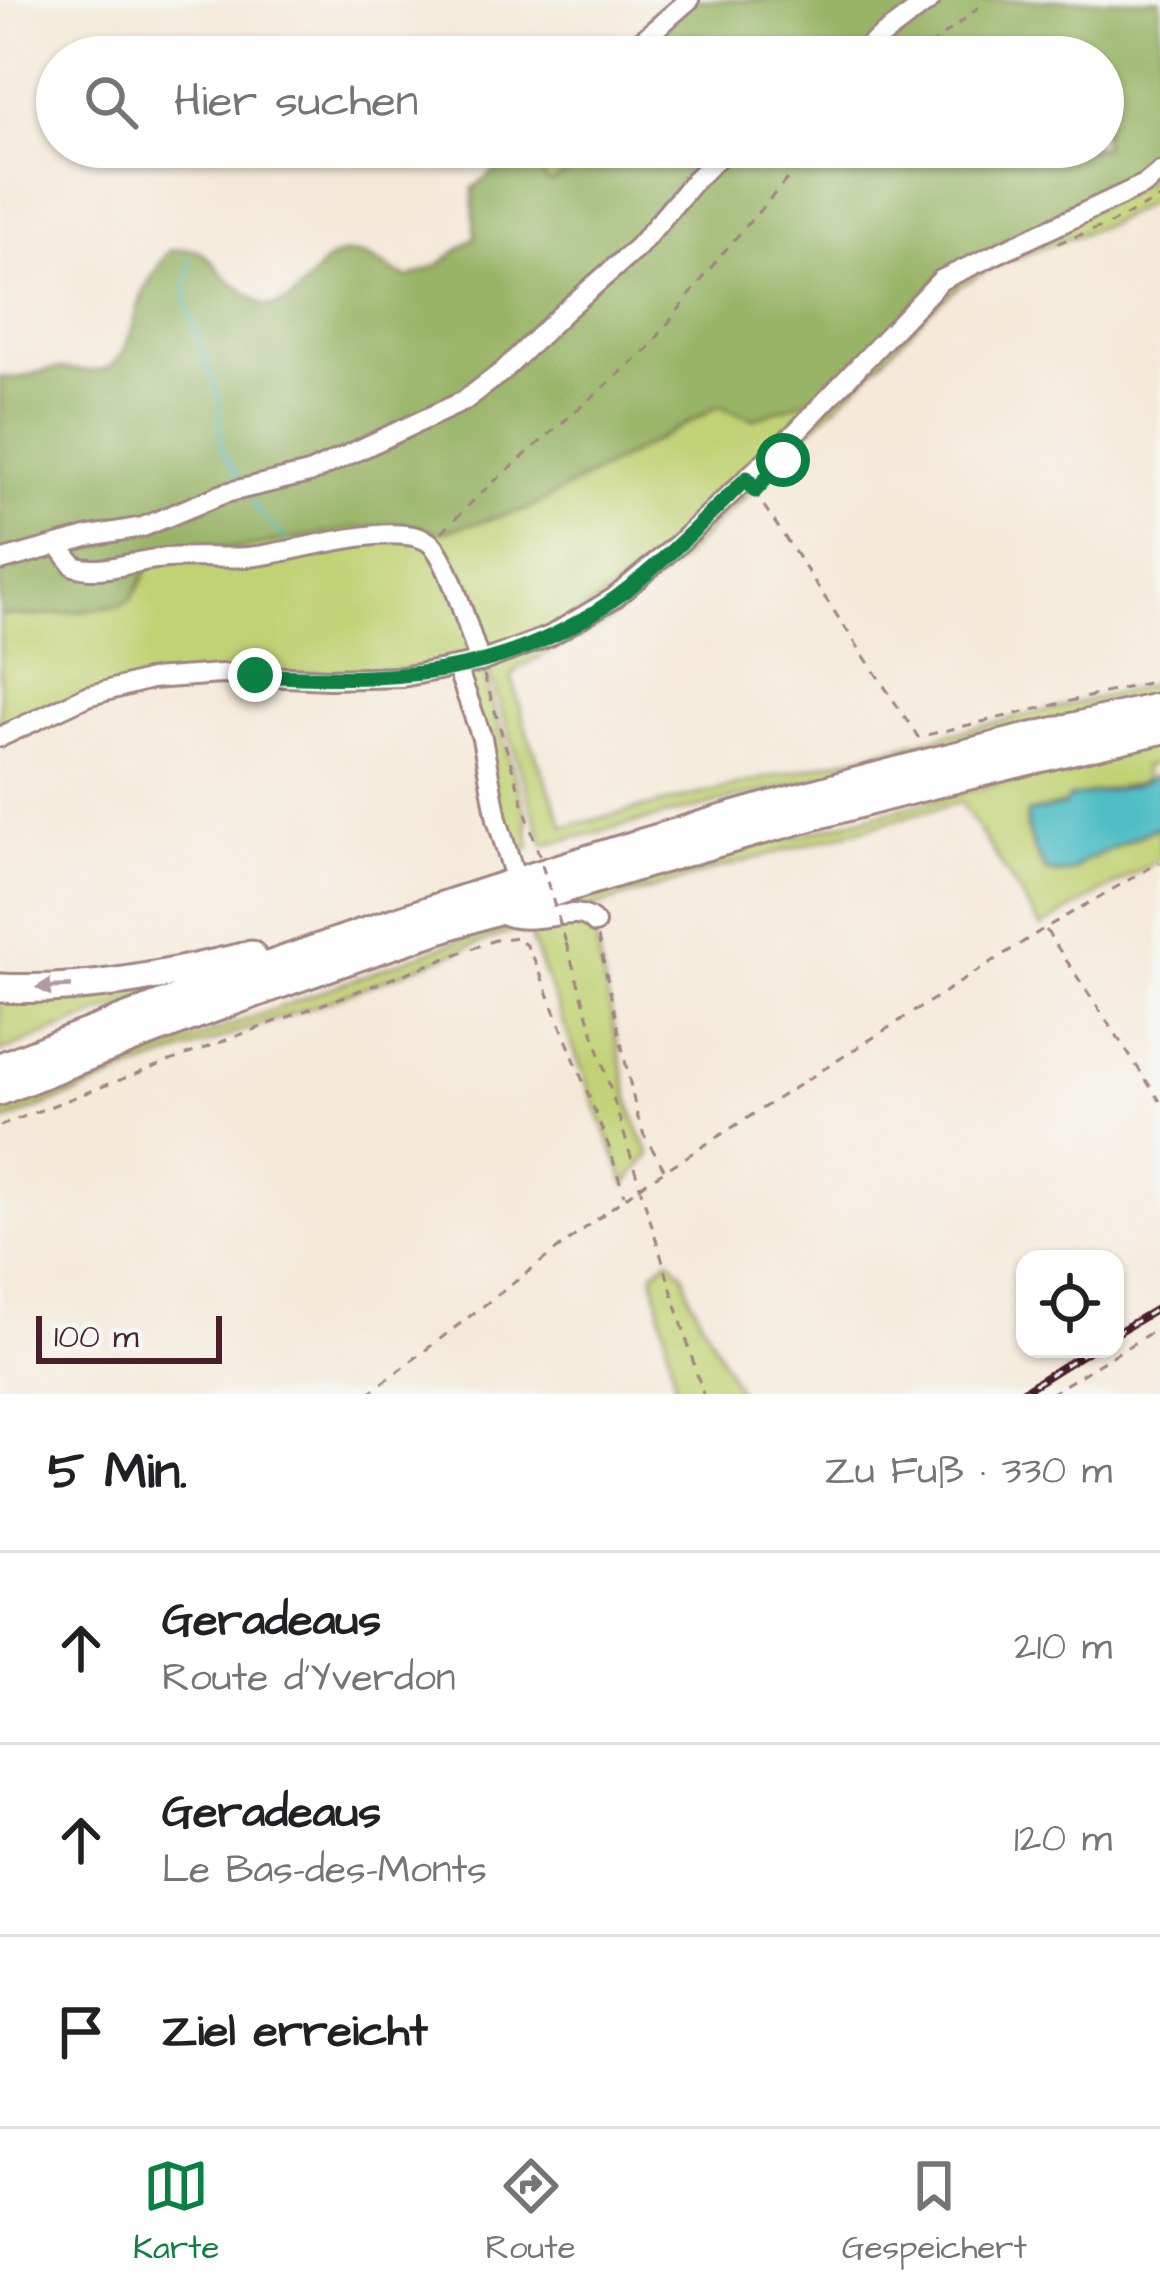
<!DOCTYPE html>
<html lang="de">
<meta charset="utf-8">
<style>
body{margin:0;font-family:"Architects Daughter",sans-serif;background:#f2f2f2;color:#202124}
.controls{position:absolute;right:36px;bottom:36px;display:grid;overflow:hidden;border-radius:24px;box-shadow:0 3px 9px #0004}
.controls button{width:108px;height:108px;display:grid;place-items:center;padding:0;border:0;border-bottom:3px solid #e0e0e0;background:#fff;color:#202124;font:60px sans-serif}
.scale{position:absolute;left:36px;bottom:30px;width:186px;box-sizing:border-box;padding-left:12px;border:6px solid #4a1f2b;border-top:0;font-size:33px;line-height:42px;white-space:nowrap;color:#4a1f2b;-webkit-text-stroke:9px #f6f6f2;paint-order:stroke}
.stop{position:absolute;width:36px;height:36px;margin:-27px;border:9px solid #0b8043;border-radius:50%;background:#fff}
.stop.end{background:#0b8043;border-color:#fff;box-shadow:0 3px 12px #0008}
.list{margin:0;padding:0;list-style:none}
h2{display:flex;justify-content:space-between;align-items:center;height:156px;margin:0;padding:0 48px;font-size:51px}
h2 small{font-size:39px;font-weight:400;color:#757577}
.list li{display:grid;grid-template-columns:78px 1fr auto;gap:36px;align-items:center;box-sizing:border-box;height:192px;padding:0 48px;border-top:3px solid #e0e0e0}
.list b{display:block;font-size:45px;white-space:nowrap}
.list p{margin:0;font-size:39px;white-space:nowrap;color:#757577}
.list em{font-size:39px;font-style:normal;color:#757577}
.icon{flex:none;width:66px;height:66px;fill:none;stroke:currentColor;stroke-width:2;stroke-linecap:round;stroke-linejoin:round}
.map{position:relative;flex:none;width:1160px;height:1394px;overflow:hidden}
.search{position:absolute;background:#fff;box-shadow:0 3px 9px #0004;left:36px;right:36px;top:36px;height:132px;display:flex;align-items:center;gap:30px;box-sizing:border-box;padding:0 42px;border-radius:66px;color:#757577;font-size:45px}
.sheet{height:732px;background:#fff}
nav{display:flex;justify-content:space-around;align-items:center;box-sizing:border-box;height:168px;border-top:3px solid #e0e0e0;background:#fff;font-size:33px;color:#757577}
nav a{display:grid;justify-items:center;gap:6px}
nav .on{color:#0b8043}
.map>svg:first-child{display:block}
</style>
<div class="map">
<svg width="1160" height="1394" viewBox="0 0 1160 1394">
<rect width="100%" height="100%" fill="#f6f6f2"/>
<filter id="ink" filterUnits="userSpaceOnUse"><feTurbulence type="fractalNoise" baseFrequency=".00833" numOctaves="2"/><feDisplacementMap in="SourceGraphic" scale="24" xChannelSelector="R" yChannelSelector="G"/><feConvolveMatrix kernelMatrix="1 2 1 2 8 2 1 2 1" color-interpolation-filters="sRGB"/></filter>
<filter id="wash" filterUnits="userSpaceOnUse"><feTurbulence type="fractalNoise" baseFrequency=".004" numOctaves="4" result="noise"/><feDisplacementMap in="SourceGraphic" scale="48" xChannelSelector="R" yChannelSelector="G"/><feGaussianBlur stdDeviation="2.7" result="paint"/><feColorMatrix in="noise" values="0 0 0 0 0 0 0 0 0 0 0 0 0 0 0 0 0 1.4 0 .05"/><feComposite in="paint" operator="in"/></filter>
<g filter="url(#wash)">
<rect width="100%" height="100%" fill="#f5e9d8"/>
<path fill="#c1d275" stroke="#867850" stroke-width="3" d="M518 147H525L545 165 569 147H608L607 150 553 182H547L534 165 512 159Z
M1160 175V197L1111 223 1003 262 959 286 931 309 866 377 759 478 942 281Z
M836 391 614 598 480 662 526 813 530 848 506 851 456 668 151 679 0 737V615L40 616 118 606 137 591 150 564 172 548 400 524 423 526 435 531 528 509 720 406Z
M749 493 716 522 680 561 608 622 518 668 512 678 527 732 564 827 1160 683V695L544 845 495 688 485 667 532 649 738 497Z
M1160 744V763L1143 767 1147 779 1136 784 1069 797 1064 804 1027 813C1023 833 1036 856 1047 873 1062 875 1074 875 1083 862L1160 827V859L1041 927 961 802 717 869 495 937 323 1003 149 1064 0 1123V1113L69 1086 500 925C717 853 938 797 1160 744Z
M573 918 593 929 633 1116 650 1155 626 1184 531 939 535 931Z
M168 982 169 987 0 1052V995Z
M669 1259 683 1273 691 1300 740 1394H677L653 1272Z"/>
<path fill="#98b466" stroke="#716a48" stroke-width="3" d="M690 0H1160V169L939 278 836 391 753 419 719 406 528 509 442 532 400 524 350 529 244 548H172L150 564 131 600 118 606 40 616 0 615V377C20 381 35 372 54 369 70 367 86 374 101 370 131 362 133 315 144 291 151 277 160 264 169 251 203 245 203 253 224 275 233 284 245 291 255 299 262 304 262 306 272 306 308 305 314 247 357 254 377 257 390 272 408 278L440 264 475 237 473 188 512 159 534 165 547 181 552 182 607 150 608 147H1103V57H662L669 17Z"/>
<path fill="#50bec4" stroke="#4d6e78" stroke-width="3" d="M1160 774V825L1082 862C1073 874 1062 874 1047 871 1037 855 1025 833 1028 813L1064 806 1069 798 1136 786Z"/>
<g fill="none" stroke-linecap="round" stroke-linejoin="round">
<path stroke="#50bec4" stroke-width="3" d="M190 259 191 267 185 286 187 304 219 400 222 450 239 477
M253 501 256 510 288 541"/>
</g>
</g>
<g filter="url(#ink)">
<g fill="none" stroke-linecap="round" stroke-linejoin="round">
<defs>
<path id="minor" d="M623 57 689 0
M854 57 930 0
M59 546 74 566C100 575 129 562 156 559 186 555 218 559 248 557 290 554 398 518 430 543 449 558 470 636 480 662
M0 561 90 536 143 527 225 493 309 473 464 401 502 372 566 310 638 247 695 180 729 147
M457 668 482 738 497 819 516 881
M0 737 87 696 151 679 221 674 329 679 402 677 480 662 550 636 614 598 677 545 798 430 941 280 1145 184 1160 172
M496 911C533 933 575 899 595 923"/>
<path id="highway" d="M0 988C86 992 168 975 251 955
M0 1067C377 917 764 796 1160 707
M0 1091C376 938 764 818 1160 730"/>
</defs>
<use href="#minor" stroke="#a08482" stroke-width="24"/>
<use href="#highway" stroke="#a08482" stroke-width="33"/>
<path stroke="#a08482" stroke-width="3" stroke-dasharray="9 9" stroke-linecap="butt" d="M915 57 970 15 985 0
M1058 243 1112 223 1160 198
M754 491 918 737 1160 680
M442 532 482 492 649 348 720 256 815 147
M484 675 526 813
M1046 930 1160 1101
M598 937 637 1115 644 1135 664 1169
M566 943 703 1394
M0 1126C164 1062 330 1002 495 940L516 937 527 946 536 963 609 1147 624 1195
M368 1394 639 1187 1045 928 1160 862
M1050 1394 1160 1327"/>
<use href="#minor" stroke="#fff" stroke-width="18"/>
<use href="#highway" stroke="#fff" stroke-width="27"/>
<defs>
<path id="rail" d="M1115 1334 1160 1307
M1019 1394 1091 1349"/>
</defs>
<use href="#rail" stroke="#4a1f2b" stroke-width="8"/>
<use href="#rail" stroke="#f6f6f2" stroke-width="3" stroke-dasharray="9" stroke-linecap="butt"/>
<path stroke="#a08482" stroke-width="3" stroke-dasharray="9 9" stroke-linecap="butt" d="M526 813 566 943"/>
</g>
<defs><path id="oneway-solid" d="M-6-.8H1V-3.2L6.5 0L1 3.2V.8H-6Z" transform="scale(3)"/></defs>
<use fill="#ae9aa0" href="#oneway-solid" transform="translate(54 987) rotate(178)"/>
</g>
<g fill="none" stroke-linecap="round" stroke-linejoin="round" filter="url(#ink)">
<path stroke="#0b8043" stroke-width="15" d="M255 675C390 682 503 680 617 597 664 562 705 519 747 478L755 491 783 460"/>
</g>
</svg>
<div class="controls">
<button><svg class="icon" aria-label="locate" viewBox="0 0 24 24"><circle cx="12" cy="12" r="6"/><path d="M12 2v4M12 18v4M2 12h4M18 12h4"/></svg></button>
</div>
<div class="scale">100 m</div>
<div class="stop" style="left:783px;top:460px"></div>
<div class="stop end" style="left:255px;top:675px"></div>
<div class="search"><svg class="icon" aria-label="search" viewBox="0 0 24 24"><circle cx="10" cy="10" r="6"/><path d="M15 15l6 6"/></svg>Hier suchen</div>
</div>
<section class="sheet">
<h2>5 Min.<small>Zu Fuß · 330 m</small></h2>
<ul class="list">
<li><svg class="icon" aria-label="ahead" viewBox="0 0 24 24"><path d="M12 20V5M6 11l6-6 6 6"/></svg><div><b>Geradeaus</b><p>Route d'Yverdon</p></div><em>210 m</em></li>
<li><svg class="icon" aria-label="ahead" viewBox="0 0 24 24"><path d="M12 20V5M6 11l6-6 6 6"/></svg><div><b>Geradeaus</b><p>Le Bas-des-Monts</p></div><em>120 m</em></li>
<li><svg class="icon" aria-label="arrive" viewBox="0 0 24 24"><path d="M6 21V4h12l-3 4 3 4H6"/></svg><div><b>Ziel erreicht</b></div></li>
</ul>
</section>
<nav>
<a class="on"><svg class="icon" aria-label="map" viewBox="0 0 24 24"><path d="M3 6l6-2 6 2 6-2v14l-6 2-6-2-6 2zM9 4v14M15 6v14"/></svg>Karte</a>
<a><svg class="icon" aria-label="directions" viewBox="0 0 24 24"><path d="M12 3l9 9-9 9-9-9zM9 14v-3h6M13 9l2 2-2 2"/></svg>Route</a>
<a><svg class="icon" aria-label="saved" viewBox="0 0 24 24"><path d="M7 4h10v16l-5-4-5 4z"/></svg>Gespeichert</a>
</nav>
